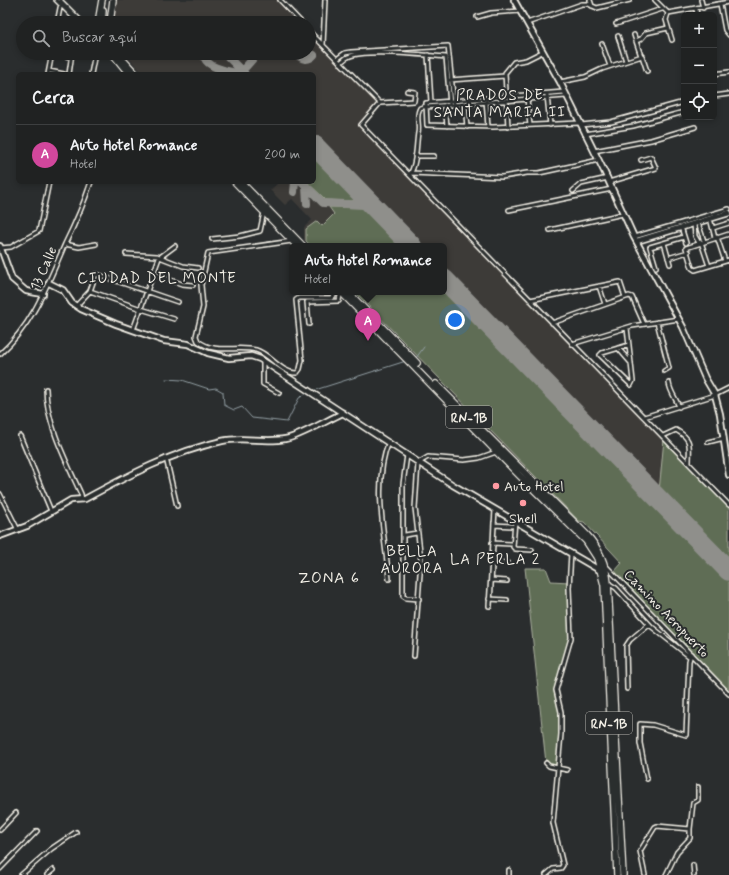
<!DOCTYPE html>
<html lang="es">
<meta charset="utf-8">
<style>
body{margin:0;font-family:Mynerve,sans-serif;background:#282a2a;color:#f1f3f6}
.controls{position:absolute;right:12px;top:12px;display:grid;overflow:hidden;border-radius:6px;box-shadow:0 2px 6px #0003}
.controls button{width:36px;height:36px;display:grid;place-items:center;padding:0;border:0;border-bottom:1px solid #3d3f40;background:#202222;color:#f1f3f6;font:20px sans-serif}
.you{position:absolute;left:455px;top:320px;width:14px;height:14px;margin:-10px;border:3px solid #fff;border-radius:50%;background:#1a73e8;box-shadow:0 0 0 6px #1a73e833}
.badge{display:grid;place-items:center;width:26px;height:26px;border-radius:50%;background:#8c9099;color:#fff;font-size:13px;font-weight:700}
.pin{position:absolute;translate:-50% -33px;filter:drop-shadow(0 1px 2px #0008)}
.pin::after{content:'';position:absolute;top:21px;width:14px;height:12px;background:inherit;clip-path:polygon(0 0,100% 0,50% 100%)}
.popup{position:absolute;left:289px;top:243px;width:158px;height:52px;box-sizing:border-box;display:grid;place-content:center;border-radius:6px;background:#202222;filter:drop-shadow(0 1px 3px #0005);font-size:13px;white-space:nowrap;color:#a2a4a5}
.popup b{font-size:15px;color:#f1f3f6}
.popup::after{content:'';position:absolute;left:50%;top:100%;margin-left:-8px;border:8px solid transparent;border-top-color:#202222}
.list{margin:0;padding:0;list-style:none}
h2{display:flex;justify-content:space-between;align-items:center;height:52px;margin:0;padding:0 16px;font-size:17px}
h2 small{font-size:13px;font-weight:400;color:#a2a4a5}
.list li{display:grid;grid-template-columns:26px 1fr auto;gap:12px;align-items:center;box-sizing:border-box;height:60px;padding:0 16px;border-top:1px solid #3d3f40}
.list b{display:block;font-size:15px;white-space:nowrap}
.list p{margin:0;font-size:13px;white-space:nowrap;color:#a2a4a5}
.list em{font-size:13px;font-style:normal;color:#a2a4a5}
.icon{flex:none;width:22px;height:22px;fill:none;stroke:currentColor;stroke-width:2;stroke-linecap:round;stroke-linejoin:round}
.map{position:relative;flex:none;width:729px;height:875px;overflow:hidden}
.search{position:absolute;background:#202222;box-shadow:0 2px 6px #0003;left:16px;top:16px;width:300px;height:44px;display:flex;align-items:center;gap:10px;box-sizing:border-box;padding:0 14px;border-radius:22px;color:#a2a4a5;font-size:15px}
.panel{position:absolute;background:#202222;box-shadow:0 2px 6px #0003;left:16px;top:72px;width:300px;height:112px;border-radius:6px}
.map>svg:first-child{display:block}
</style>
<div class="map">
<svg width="729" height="875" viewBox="0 0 729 875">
<rect width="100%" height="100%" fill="#2a2d2e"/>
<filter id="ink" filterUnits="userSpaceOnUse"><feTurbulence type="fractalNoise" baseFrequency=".025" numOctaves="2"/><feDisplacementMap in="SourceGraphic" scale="8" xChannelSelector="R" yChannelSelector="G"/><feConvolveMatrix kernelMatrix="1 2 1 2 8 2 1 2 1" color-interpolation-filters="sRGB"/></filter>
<g filter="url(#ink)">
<path fill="#3c3a38" d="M116 0H277L292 15 291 17 300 23H113Z
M309 32 375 100 376 107 358 124 729 507V689L622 563 584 522 579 521 545 489 355 292H444V246H310L304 240V227L312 220 292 199 285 205 270 190 277 184 275 182H314V74H143L124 53H309Z"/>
<path fill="#5f6d55" stroke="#aaaf9e" d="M314 151 355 194V200L352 201 326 200 307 182H314Z
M329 207 367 208 406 246H311L306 241V229L317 221 322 226 334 214Z
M444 285 729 579V690L614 572 622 563 584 522 579 521 355 292H444Z
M664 439 729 505V564L659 492Z
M525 568H546L551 581 569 582 571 628 566 658 556 690 561 714 558 768 546 763Z"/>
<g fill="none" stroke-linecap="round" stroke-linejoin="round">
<path stroke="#939fa4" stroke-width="1" d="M416 358 424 347
M166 379 182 380 209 389 216 388 223 392 224 405 234 410 242 407 252 418 287 422 299 398 309 392
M312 391 406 361"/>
<path stroke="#8f8f8b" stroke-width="8" d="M203 53C205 69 227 70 239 74
M224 53 245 74
M295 53C301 59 308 62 314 55
M242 71 258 53
M302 182 323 203 367 205 382 215
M306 187 307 204
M294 192 295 182
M355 204 360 202 361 199 357 190"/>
<path stroke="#8f8f8b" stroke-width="20" d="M314 145 412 246
M444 279 729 571"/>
<defs>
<path id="street" d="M56 0 79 23
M60 0 83 23
M280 0 302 23
M590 0 592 6
M655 0 668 13 729 2
M701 0 703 8
M720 4 725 30 729 35
M696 9 697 15
M668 13 666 20 672 40
M477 17 491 13 520 11
M57 23 61 3
M527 23 582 4H588L597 8 630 0
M616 24 662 9
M309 31 380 103 414 101 415 92 407 91
M634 35 641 56
M618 36 626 61
M636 41 641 39 646 33 668 28
M602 44 610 66
M323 45 325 0
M52 53 70 57
M428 55 431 102
M337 59 345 53 351 52 448 46 454 104
M340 63C343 61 345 58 348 57 363 49 426 55 446 57L450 105
M49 71 64 74
M48 74 52 53
M69 74 72 53
M91 74 95 53
M714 74 729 72
M450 80 505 76
M560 82 585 77 602 69 642 56 647 71
M564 92 426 103 427 125 493 127 579 123
M547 95 550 125
M714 96 729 94
M527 99 530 125
M486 100 488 127
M380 103 361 125 729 505
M465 104 467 127
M445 105 447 126
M426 107 566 96
M581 125 611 122 684 102
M508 127 505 73 514 62 526 60 542 52
M585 134 633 126 684 112
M594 151 651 140 695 127
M415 156H434
M411 173 502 177 527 173H539L599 160
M410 174C417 164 416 145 418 133 420 124 415 116 420 108L426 106
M609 182 656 168 651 157 641 160
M573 191 581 184 608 178
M509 210 612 189
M711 222 715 238
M698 223 704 241
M694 224 695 236 699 243
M713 228 729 223
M550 230 623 214
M682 230 686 243
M729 234 686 248 692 268 695 270 729 260
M634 237 729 209
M717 237 725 261
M212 239 240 236 260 231 264 212
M292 241 208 253 201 285 203 307 196 336 198 341C216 355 236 345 256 350 270 354 282 374 297 373L300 369 302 360 296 300 299 298H331L338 292
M701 242 709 266
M664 243 670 264
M65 244 79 247 96 244
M1 248 11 247 39 231 49 182
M126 254 157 256 183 266 198 268
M668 258 688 252
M656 267 650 247 684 237
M153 274 182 284 193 285
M599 286 605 304
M90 291 141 309 174 319
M530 300 620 282 625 297
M76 306 90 291 96 274 178 302
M657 322 669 368 664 371
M552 323 629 296 632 297 644 324
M309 324 307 302 339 301 340 295 342 293
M627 328 633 381 631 385 600 355 602 353 629 345
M133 330 159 258 175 246
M572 344 632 326 679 319
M618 348 631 363
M0 354C34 323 47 285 65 244 75 224 84 203 91 182
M263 361V384L279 393
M669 383C670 392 676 398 679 407
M46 389C46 423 67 463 81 494L82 500
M644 417 715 395 729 388
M20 436 51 511
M663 436 676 430C693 440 689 445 689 463
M708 442 724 438
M407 455 403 484V596L406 598 419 599
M166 458 177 506
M0 494 18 530
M515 521 513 547 515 549 532 550
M494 522 490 606H489L495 510
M494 525 512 526
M405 535 417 533
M492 543 511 544
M492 562 508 563
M607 567 729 694
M389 579C385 537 372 482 389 442
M491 580 507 581
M608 583 616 588 652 627 690 657
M489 599 507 600
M414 656 421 560 415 508 418 463 428 457 464 460 479 458 496 452
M627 689 626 646 630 640 649 624
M546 763 549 766 567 770
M647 779 640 743V724L653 725 686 735 689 661 691 654
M690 829 693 803 698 800V787
M0 830 16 813
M693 865 694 875
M0 869 37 831
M21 875 51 849 76 832
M47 875 53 870
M509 875V870
M546 875 553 869 561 868 563 865 553 823 561 734V712L556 690 571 638 569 588 571 553
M645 875 640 851 655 827 657 826 690 829V838L677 852 666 875"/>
<path id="secondary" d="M514 0 560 82 604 171 634 237 683 327 705 378 715 395 720 414 729 475
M637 241 729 213
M0 246 12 279 26 291 43 294
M49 283 63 290 72 303 81 309 116 324 164 341 188 344 208 353 229 358 251 356 260 359 453 485 601 571
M0 536 27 526 71 500 85 499C129 475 173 452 222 441 243 436 264 443 285 439 299 437 329 419 343 413"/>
<path id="highway" d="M98 23 102 0
M102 23 103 10
M110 23 113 0
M112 53 129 74
M117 53 136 74
M235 182 297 246
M241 182 303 246
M341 292 519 475 586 541 597 558 604 585 617 875
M348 292 417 363
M436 384 587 535C600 549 606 564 608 583L623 875"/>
</defs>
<use href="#street" stroke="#f4f1e8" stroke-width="6"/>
<use href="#secondary" stroke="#f4f1e8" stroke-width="8"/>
<use href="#highway" stroke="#f4f1e8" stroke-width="8"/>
<use href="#street" stroke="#2a2d2e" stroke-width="3"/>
<use href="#secondary" stroke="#2a2d2e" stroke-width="4.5"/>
<use href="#highway" stroke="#2a2d2e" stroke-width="5.5"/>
</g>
</g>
<g fill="#ff9aa2" stroke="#2a2d2e" stroke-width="1.5">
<circle cx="496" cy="486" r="4"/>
<circle cx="523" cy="503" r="4"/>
</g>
<g text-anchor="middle" stroke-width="4" stroke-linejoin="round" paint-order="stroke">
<g fill="#2a2d2e" stroke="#b7b6b0" stroke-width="1">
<rect x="446" y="406" width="46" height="22" rx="3"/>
<rect x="586" y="712" width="46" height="22" rx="3"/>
</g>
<g font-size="13" font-weight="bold" fill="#f4f1e8">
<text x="469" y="422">RN-1B</text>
<text x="609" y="728">RN-1B</text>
</g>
<g font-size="14" fill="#f4f1e8" stroke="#2a2d2e">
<text transform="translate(43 268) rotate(-66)" y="5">13 Calle</text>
<text transform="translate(667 613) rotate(46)" y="5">Camino Aeropuerto</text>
</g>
<g font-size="14" fill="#f4f1e8" stroke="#2a2d2e" text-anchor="start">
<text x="504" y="491">Auto Hotel</text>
<text x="523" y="523" text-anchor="middle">Shell</text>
</g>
<g font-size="15" letter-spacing="1" fill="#f4f1e8" stroke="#2a2d2e">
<text x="500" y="100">PRADOS DE<tspan x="500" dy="17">SANTA MARIA II</tspan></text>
<text x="157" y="283">CIUDAD DEL MONTE</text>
<text x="412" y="556">BELLA<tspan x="412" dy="17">AURORA</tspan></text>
<text x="495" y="564">LA PERLA 2</text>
</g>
<g font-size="16" letter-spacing="1" fill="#f4f1e8" stroke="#2a2d2e">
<text x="329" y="583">ZONA 6</text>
</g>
</g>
</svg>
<div class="controls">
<button>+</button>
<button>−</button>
<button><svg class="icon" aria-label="locate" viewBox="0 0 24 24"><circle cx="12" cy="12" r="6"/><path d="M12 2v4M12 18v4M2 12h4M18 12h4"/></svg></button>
</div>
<div class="you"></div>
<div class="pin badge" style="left:368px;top:341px;background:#d1479c">A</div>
<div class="popup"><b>Auto Hotel Romance</b>Hotel</div>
<div class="search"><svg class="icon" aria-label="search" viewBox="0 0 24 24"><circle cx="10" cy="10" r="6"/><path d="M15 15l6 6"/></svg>Buscar aquí</div>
<section class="panel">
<h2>Cerca<small></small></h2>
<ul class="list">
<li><span class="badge" style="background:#d1479c">A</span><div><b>Auto Hotel Romance</b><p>Hotel</p></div><em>200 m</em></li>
</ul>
</section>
</div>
